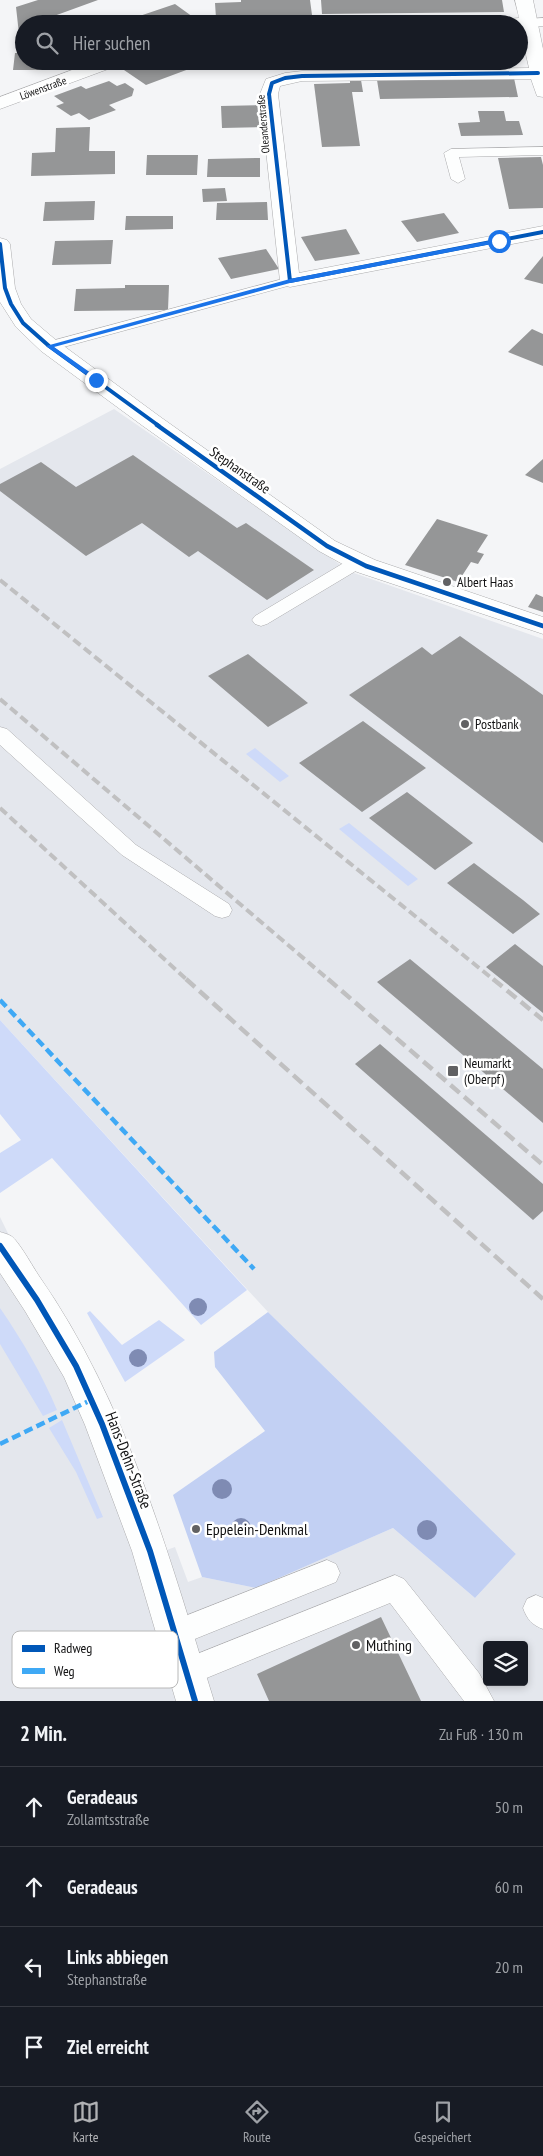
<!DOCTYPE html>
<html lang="de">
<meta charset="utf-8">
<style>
body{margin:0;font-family:"PT Sans Narrow",sans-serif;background:#242831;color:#f1f3f6}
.controls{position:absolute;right:15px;bottom:15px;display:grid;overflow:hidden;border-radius:5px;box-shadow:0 2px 8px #0003}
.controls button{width:45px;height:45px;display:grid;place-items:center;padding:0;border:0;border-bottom:1px solid #363941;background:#171b24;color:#f1f3f6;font:25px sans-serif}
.stop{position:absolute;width:15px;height:15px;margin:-11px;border:4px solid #1a73e8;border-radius:50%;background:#fff}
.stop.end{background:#1a73e8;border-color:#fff;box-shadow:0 1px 5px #0008}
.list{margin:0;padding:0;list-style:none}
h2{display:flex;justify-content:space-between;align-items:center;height:65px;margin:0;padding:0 20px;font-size:21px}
h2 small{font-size:16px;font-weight:400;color:#9ea1a6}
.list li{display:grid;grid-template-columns:32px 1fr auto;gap:15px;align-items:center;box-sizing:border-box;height:80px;padding:0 20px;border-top:1px solid #363941}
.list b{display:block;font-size:19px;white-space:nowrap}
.list p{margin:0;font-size:16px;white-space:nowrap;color:#9ea1a6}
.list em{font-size:16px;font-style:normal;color:#9ea1a6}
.icon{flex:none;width:28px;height:28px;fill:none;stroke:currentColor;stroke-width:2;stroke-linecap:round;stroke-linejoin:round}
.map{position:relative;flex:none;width:543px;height:1701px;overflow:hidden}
.search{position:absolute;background:#171b24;box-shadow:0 2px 8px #0003;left:15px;right:15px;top:15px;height:55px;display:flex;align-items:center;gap:12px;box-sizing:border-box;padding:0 18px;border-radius:28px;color:#9ea1a6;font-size:19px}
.sheet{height:385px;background:#171b24}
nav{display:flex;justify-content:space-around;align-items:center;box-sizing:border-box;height:70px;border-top:1px solid #363941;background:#171b24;font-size:14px;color:#9ea1a6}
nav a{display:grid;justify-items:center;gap:2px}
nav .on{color:#b0b1b4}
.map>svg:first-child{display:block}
</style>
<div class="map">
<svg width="543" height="1701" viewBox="0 0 543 1701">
<rect width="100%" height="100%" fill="#f4f5f7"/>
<path fill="#e4e7ed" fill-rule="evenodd" d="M114 409 351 572 543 639V1701H0V1217L164 1551 175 1547 188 1582 202 1577 256 1588 393 1528 475 1598 516 1554 268 1312 0 1020V469ZM487 1645H524V1682H487Z"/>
<path fill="#cedaf9" d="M255 748 289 776 280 782 246 754Z
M349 823 418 879 408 886 339 829Z
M0 1020 247 1290 201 1325 52 1158 0 1193V1153L21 1140 0 1114Z
M0 1308C22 1340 42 1374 57 1410L43 1416 0 1344Z
M90 1311 122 1345 159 1320 185 1340 125 1382 87 1313Z
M62 1420 103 1517 97 1519 76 1472 49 1428Z"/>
<path fill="#c2d0f3" d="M268 1312 516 1554 475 1598 393 1528 256 1588 202 1577 173 1495 265 1431 215 1367 214 1352Z"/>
<path fill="#959697" d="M38 0H98L54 16 55 24H24V34H19L16 7Z
M241 0H310L312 15 216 18 215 3 241 2Z
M321 0H502L504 12 322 14Z
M175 4 193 17 174 24H116Z
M15 53H24V61H54L53 70H13Z
M148 61H190L197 66 146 85 124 70Z
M514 78 518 97 380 99 377 80Z
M350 80H361L363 92H352L360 146 322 147 314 84 350 83Z
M109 81 117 86 125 83 134 89 132 96 109 105 116 110 89 120 79 113 71 116 56 106 64 103 54 96 81 86 86 89Z
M262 105 263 127 222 128 221 106Z
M478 111H504L506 121H519L523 135 461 136 458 123 480 122Z
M90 127 89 151H115V174L31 176 32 153 55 152 56 128Z
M147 155H198L197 175H146Z
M541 157 543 165V208L509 209 498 158Z
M260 158V177H207L208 159Z
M225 188 227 201 203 202 202 189Z
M95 201 94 220 43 221 45 202Z
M267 202 268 220H216L217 203Z
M444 213 459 233 417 242 401 221Z
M126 216H173V229L125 230Z
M346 229 360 254 315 261 301 237Z
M113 240 111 264 52 265 55 241Z
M266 249 279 269 231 279 218 258Z
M543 256V284L524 279Z
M125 285H169L168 310 74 311 76 289 125 288Z
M532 329 543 334V366L508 352Z
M133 455 237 528 246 523 314 570 267 600 198 551 189 557 142 523 86 556 0 491V484L41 462 76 487Z
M543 459V483L525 475Z
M437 519 488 535 477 552 484 554 478 564 471 562 458 582 405 565Z
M536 594 543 597V612L528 607Z
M460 636 543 695V843L349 695 422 647 432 655Z
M248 654 308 703 268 727 208 676Z
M363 721 426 768 362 812 299 763Z
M407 792 473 843 435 870 369 818Z
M474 863 523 900 540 914 513 934 447 883Z
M515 944 543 966V1013L486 967Z
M410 959 543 1069V1123L377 982Z
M380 1044 543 1184V1211L533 1220 355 1064Z
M381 1617 421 1701H269L257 1674Z"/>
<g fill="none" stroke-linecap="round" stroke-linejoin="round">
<defs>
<path id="service" d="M543 18V26L529 27 523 23 529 19Z
M543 147V155L459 157 465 179 458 183 451 179 444 153 451 149Z
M290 277 295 278 297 281 295 284 49 351 44 349 41 346 44 343Z
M358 556 364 558 367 562 364 566 267 624 261 626 255 624 252 620 255 616 352 558Z
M0 727 7 729 136 845 229 904 232 910 229 916 222 918 215 916 122 855 0 745Z
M327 1560 336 1564 340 1573 336 1582 175 1647 165 1644 162 1634 165 1624Z
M395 1575 404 1579 479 1673 494 1701H464L390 1603 187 1686 177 1682 173 1672 177 1662Z
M536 1595 543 1598V1629C532 1625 527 1619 523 1608L527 1599Z"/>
<path id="minor" d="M515 0H533L543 49V97L537 96 531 79 302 81 280 86 278 94 299 273 543 226V238L290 287 283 285 280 281 260 94 266 79 285 73 302 71 529 68 519 24H493L496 20 519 18Z
M96 61H122L119 65 0 109V97Z
M0 238 7 240 10 244 15 288 21 304 31 319 57 341 159 416 335 541 375 560 543 617V634L357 572 319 551 143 426 41 351 16 327 0 302Z
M0 1232C3 1233 8 1234 11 1236 18 1240 33 1267 39 1276 127 1402 169 1556 214 1701H176L132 1551 85 1425 64 1377 25 1311 0 1273Z"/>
</defs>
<use href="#service" stroke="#ababad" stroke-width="1"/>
<use href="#minor" stroke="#ababad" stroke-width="1"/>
<use href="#service" fill="#fdfefe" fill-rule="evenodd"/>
<use href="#minor" fill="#fdfefe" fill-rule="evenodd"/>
<path stroke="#c0c0c1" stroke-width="4" stroke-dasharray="9 4.5" stroke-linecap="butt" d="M0 580 494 980
M0 699 329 980
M0 808 187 980"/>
<path stroke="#c0c0c1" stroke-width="4.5" stroke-dasharray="12 6" stroke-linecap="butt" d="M186 979 543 1299
M328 979 543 1165
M493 979 543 1020"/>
<path stroke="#3fa9f5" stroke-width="4.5" stroke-dasharray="9 4.5" stroke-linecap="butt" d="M0 1000 254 1269
M0 1444 91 1400"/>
<defs>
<path id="cycleway-far2" d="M538 73 302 76 285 78 272 83 269 94 290 281 543 232
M0 244 5 288 11 304 23 323 49 346 159 426"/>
<path id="cycleway-far1" d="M157 425 327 546 366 566 543 626"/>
<path id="cycleway" d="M0 1246 37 1300 76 1366 102 1424 150 1551 195 1701"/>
</defs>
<use href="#cycleway-far2" stroke="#fff" stroke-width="6"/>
<use href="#cycleway-far1" stroke="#fff" stroke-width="8"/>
<use href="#cycleway" stroke="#fff" stroke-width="9"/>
<use href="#cycleway-far2" stroke="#0057b8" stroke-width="4"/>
<use href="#cycleway-far1" stroke="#0057b8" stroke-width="4.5"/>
<use href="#cycleway" stroke="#0057b8" stroke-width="6"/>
</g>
<g fill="#7f8bb3">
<circle cx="198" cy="1307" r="9"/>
<circle cx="138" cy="1358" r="9"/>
<circle cx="222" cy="1489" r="10"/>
<circle cx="241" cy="1528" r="10"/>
<circle cx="427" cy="1530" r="10"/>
</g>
<path fill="#1a73e8" d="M499 239 501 242 290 283 54 347 98 378 99 380 96 382 46 346 290 279Z"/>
<g fill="#616163" stroke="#fff" stroke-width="2">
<circle cx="447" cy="582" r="5"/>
<circle cx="465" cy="724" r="5"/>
<rect x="447" y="1065" width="12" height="12" rx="2.5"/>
<circle cx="196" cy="1529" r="5"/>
<circle cx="356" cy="1645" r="5"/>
</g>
<g text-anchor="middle" stroke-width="5" stroke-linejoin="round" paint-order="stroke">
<g font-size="11" fill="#121213" stroke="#fff">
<text transform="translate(43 88) rotate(-20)" y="4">Löwenstraße</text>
<text transform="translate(263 124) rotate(-95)" y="4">Oleanderstraße</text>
</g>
<g font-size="14" fill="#121213" stroke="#fff">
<text transform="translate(240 470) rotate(35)" y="5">Stephanstraße</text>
</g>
<g font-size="14" fill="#121213" stroke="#fff" text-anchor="start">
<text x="457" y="587">Albert Haas</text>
<text x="475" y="729">Postbank</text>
<text x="464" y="1068">Neumarkt<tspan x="464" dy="16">(Oberpf)</tspan></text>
</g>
<g font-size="16" fill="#121213" stroke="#fff">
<text transform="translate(129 1460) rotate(69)" y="6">Hans-Dehn-Straße</text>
</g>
<g font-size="16" fill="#121213" stroke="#fff" text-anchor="start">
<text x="206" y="1535">Eppelein-Denkmal</text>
<text x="366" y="1651">Muthing</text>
</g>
</g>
<rect x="12" y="1631" width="166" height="57" rx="8" fill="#fff" stroke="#b8b8b8" stroke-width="1"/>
<rect x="22" y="1645" width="23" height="7" fill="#0057b8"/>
<rect x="22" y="1668" width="23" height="6" fill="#3fa9f5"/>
<g font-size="14" fill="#121213">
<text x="54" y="1653">Radweg</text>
<text x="54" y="1676">Weg</text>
</g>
</svg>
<div class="controls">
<button><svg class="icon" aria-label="layers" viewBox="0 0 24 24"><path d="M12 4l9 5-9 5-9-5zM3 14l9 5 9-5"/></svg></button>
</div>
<div class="stop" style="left:499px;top:241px"></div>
<div class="stop end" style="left:96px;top:380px"></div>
<div class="search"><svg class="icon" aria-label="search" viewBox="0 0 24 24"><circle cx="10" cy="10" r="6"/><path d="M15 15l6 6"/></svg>Hier suchen</div>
</div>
<section class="sheet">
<h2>2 Min.<small>Zu Fuß · 130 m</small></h2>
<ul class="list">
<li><svg class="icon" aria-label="ahead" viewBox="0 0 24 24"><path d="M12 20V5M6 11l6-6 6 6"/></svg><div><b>Geradeaus</b><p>Zollamtsstraße</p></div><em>50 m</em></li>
<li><svg class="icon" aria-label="ahead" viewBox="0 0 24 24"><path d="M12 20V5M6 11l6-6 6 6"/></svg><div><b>Geradeaus</b></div><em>60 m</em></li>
<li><svg class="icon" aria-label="left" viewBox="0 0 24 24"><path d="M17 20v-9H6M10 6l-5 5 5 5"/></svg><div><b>Links abbiegen</b><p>Stephanstraße</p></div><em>20 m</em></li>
<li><svg class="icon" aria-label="arrive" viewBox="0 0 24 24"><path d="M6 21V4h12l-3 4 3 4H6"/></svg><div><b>Ziel erreicht</b></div></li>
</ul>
</section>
<nav>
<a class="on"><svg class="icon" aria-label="map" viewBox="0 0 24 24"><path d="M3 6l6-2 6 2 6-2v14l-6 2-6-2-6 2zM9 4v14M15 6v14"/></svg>Karte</a>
<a><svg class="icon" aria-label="directions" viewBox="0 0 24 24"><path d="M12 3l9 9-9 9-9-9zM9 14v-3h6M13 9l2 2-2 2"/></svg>Route</a>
<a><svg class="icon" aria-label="saved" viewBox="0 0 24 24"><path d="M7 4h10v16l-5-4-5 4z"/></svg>Gespeichert</a>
</nav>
